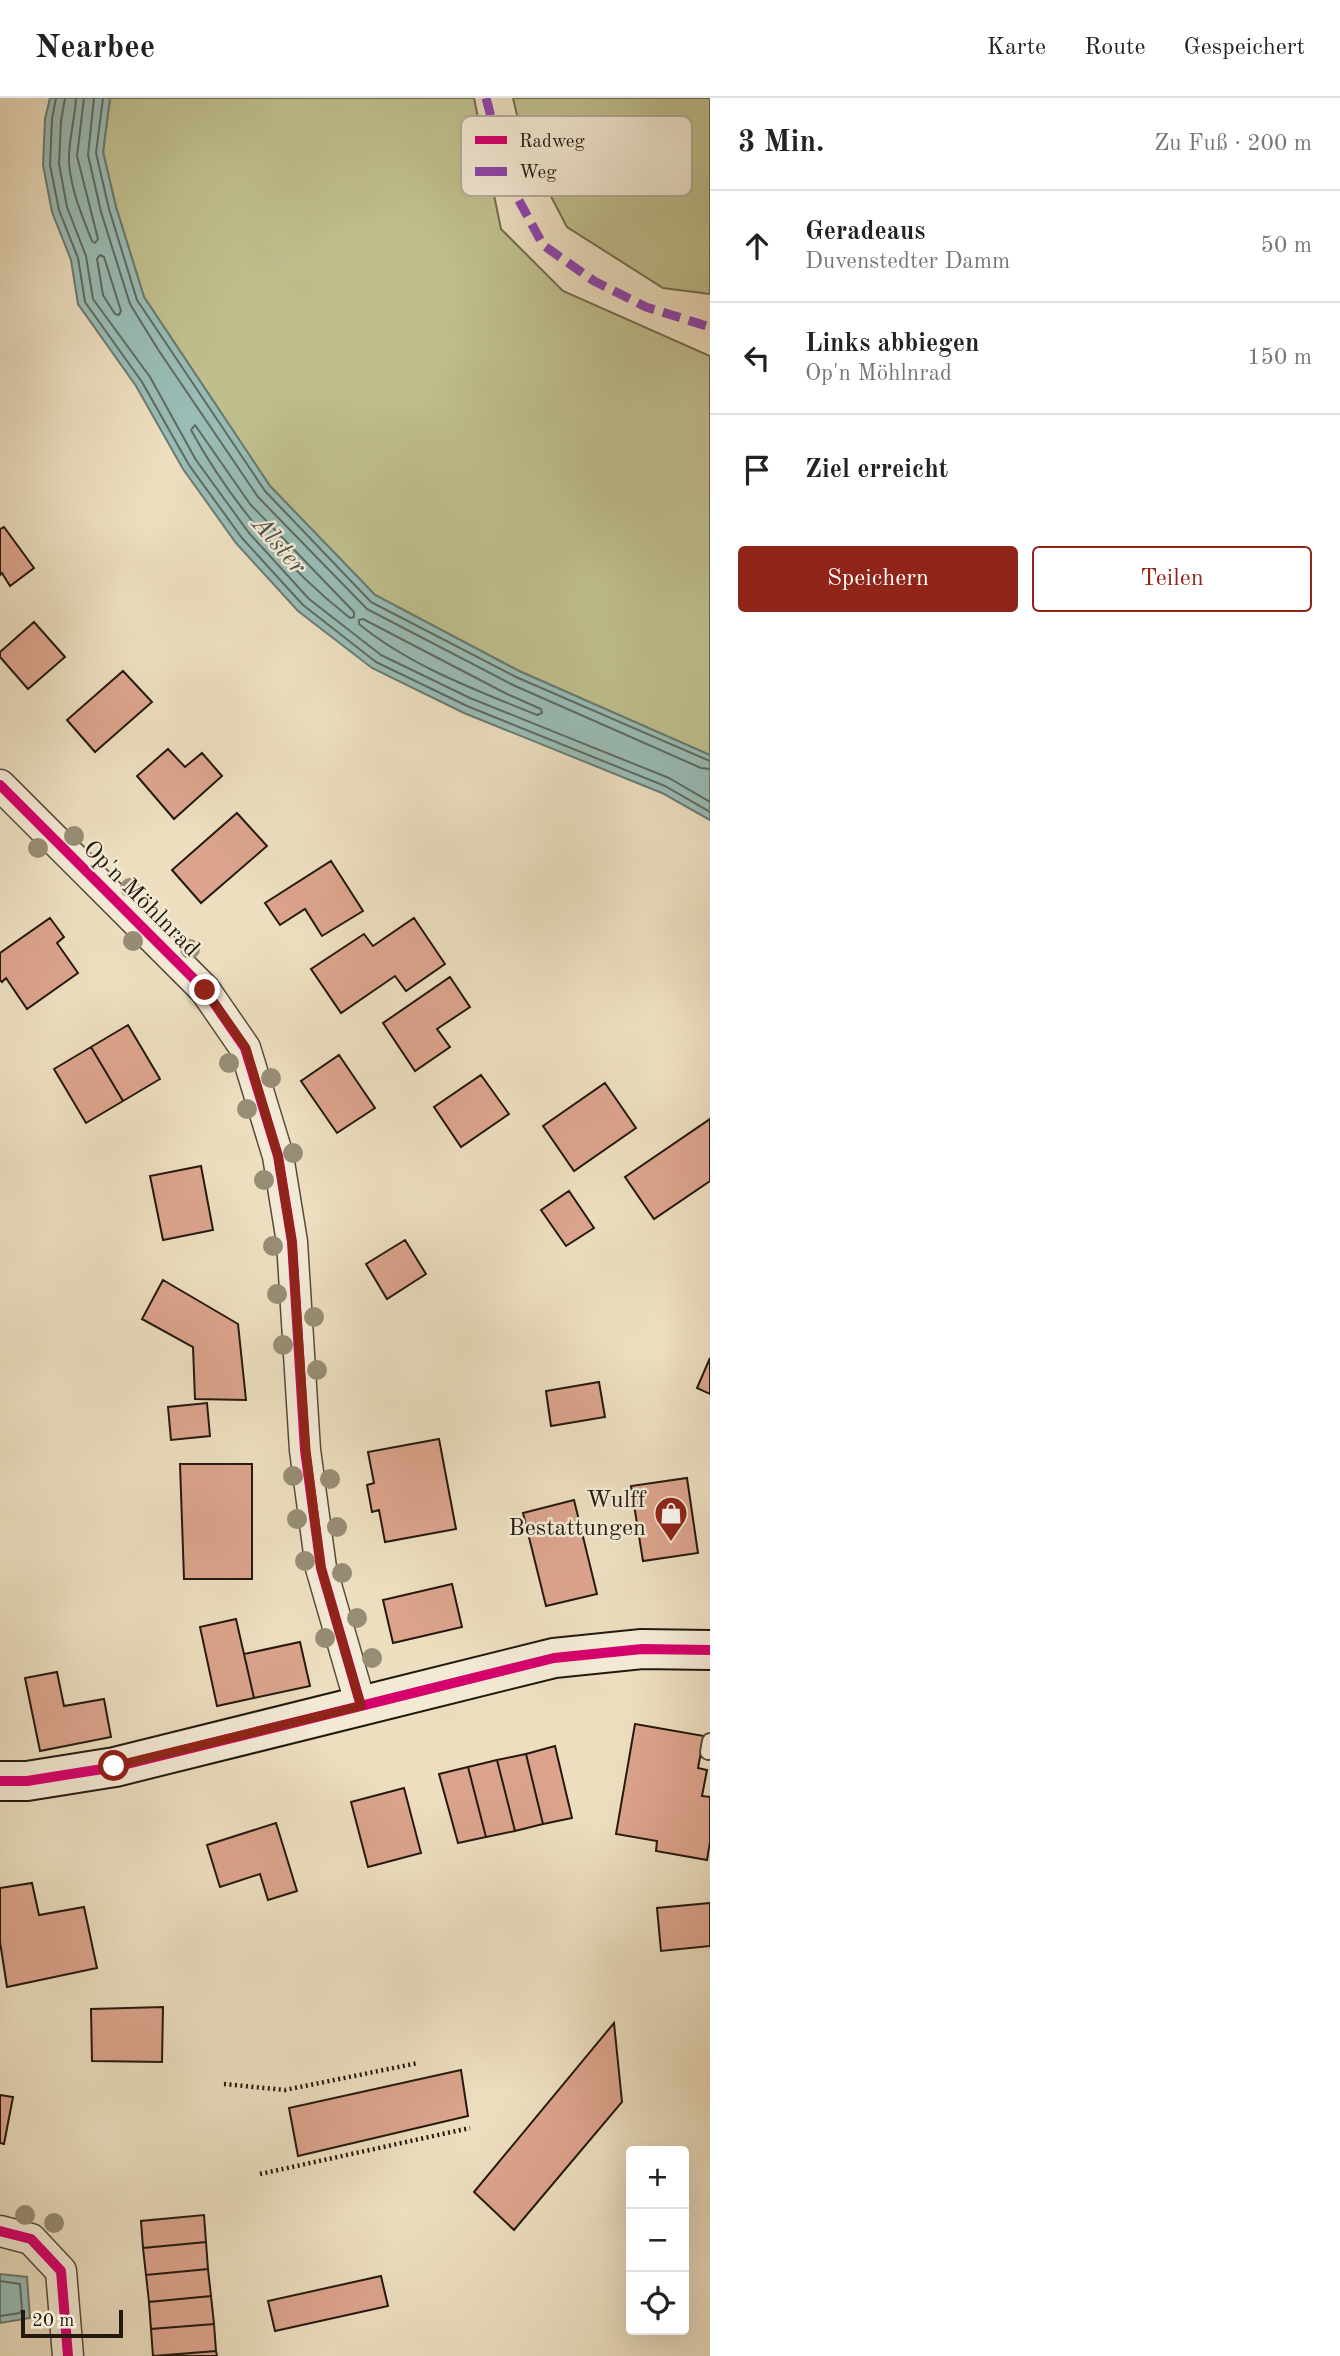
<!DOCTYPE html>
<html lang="de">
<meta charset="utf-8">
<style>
body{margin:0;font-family:"Old Standard TT",serif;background:#f2f2f2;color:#222}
.controls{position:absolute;right:21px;bottom:21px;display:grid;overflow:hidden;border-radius:7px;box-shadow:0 7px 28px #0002}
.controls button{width:63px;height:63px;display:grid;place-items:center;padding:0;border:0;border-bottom:2px solid #e0e0e0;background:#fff;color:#222;font:35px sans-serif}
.scale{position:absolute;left:21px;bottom:18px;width:102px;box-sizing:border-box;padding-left:7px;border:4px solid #241910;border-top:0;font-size:19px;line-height:24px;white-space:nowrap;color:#241910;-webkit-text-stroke:5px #f3ead5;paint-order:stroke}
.stop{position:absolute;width:21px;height:21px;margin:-16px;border:5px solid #8f2418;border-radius:50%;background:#fff}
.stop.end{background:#8f2418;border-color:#fff;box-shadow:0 2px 7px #0008}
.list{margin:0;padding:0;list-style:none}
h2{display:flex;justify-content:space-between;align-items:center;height:91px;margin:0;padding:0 28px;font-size:30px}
h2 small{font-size:23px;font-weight:400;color:#767676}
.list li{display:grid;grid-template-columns:46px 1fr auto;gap:21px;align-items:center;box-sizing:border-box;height:112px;padding:0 28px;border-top:2px solid #e0e0e0}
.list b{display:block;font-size:26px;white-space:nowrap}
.list p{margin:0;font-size:23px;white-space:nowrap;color:#767676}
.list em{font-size:23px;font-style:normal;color:#767676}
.actions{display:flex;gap:14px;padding:21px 28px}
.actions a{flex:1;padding:16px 0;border:2px solid #8f2418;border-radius:7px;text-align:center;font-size:24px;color:#8f2418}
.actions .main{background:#8f2418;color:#fff}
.icon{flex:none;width:38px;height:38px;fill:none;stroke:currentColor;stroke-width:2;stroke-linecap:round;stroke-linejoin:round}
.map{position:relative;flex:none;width:710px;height:2258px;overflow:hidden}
header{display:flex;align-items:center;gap:42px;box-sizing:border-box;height:98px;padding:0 35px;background:#fff;border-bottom:2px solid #e0e0e0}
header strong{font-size:33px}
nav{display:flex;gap:38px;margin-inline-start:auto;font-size:24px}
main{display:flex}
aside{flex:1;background:#fff}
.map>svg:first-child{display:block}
</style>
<header>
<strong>Nearbee</strong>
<nav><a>Karte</a><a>Route</a><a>Gespeichert</a></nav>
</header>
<main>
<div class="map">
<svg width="710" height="2258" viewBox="0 0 710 2258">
<rect width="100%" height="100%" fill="#ecdebf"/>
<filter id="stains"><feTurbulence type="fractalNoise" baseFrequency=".00286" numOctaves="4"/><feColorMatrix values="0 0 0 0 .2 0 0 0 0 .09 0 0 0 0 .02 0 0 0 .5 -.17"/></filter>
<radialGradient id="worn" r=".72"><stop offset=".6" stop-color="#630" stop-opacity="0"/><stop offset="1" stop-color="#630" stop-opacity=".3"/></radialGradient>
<path fill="#bfbf8d" stroke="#726c4e" stroke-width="2" d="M110 0H474L501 131 563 193 710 258V657L519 573 375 497 270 388 144 199 116 109 103 54Z
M513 0H710V196L663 190 567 129 524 47Z"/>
<path fill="#99bcb5" stroke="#6a7b73" stroke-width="2" d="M50 0H110L103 54 116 109 144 199 270 388 375 497 519 573 710 657V722L662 695 464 615 372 570 298 513 236 445 183 371 136 288 78 206 71 162 52 114 43 67 45 21Z
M0 2176 27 2179 30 2220 0 2225Z"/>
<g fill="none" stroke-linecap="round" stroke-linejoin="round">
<path stroke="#5e6a62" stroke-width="2" d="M56 0 52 21 50 67 59 112 78 160 85 204 142 284 189 367 242 440 303 507 376 564 467 608 665 688 710 714
M65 0 61 23 59 66 67 109 86 158 93 201 150 279 196 362 249 435 309 501 381 557 470 600 669 680 710 704
M76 0C75 22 68 43 69 65 71 92 82 118 92 143L95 145 98 141 77 58 84 0
M94 0 88 57 101 114 130 206 159 253 258 399 367 511 513 587 701 670 710 671
M103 0 96 55 109 111 137 202 265 393 371 504 516 579 710 663
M100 157 104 159 121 213 119 217 115 216 103 197 97 161Z
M195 327 250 406 354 514V519L350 520C286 470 230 403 191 332Z
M363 521 507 596 541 611 542 615 537 617C476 592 410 568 359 526V522Z
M0 2183 20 2186 22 2211 20 2215 0 2218"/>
</g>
<path fill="#dca48d" stroke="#241910" stroke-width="2" d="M4 429 34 470 10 488 2 475 0 477V431Z
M34 524 65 559 28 591 0 559V554Z
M123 573 152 604 95 654 67 622Z
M168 651 185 669 202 655 222 678 174 721 137 678Z
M237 715 267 748 201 805 172 772Z
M331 763 363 813 322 838 305 811 280 827 265 805Z
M50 820 64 839 57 845 78 875 27 911 6 880 2 884 0 882V855Z
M414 820 445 866 406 893 395 878 341 915 311 871 364 836 373 848Z
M450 879 470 909 437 931 450 949 415 973 383 925Z
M128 927 160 981 123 1003 91 949Z
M91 949 123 1003 86 1025 54 971Z
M339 957 375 1010 337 1035 301 983Z
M481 977 509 1016 461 1049 434 1009Z
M605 985 636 1030 574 1073 543 1028Z
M710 1021V1083L654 1121 625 1079Z
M201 1068 213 1132 163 1142 150 1078Z
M569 1093 594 1130 566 1148 541 1112Z
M405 1142 426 1176 387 1201 366 1166Z
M163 1182 238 1226 246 1302 195 1301 193 1249 142 1221Z
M710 1260V1296L697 1290Z
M599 1284 605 1319 551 1328 546 1293Z
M207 1305 210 1338 171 1342 168 1309Z
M439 1341 456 1431 385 1444 379 1412 372 1414 367 1387 374 1385 368 1354Z
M180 1366H252V1481H184Z
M687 1380 698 1455 643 1463 631 1388Z
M574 1402 597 1496 546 1508 523 1415Z
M452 1486 462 1529 393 1545 383 1502Z
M236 1521 254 1600 217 1608 200 1529Z
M300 1544 310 1588 254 1600 244 1556Z
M57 1574 64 1608 104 1601 111 1639 40 1653 25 1580Z
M635 1626 704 1638 698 1670 707 1672 702 1698 710 1699V1744L707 1762 656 1753 657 1743 616 1736Z
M555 1648 572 1720 543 1726 526 1656Z
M526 1656 543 1726 515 1733 497 1662Z
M497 1662 515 1733 486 1739 468 1669Z
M468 1669 486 1739 458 1745 439 1676Z
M404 1690 421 1755 368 1769 351 1704Z
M276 1725 297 1793 268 1802 260 1776 220 1789 207 1747Z
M32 1785 39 1817 84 1809 97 1870 7 1889 0 1844V1790Z
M710 1805V1848L661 1853 657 1810Z
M163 1909 162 1964 92 1963 91 1911Z
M614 1925 622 2004 514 2132 474 2094Z
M461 1972 468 2018 298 2058 289 2010Z
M0 1997 13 1999 4 2046 0 2045Z
M204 2117 206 2144 143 2150 141 2123Z
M206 2144 208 2171 146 2177 143 2150Z
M208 2171 211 2198 149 2204 146 2177Z
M381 2178 388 2208 275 2233 268 2203Z
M211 2198 214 2226 151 2231 149 2204Z
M214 2226 216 2253 153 2258 151 2231Z
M216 2253 217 2258H157Z"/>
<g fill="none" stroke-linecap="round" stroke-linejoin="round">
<defs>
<path id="lane" d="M708 1654 710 1643"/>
<path id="street" d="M0 687 205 892 245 950 278 1058 292 1144 305 1352 321 1470 361 1608
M0 2133 31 2141 61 2173 68 2258"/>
<path id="secondary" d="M0 1683H27L115 1669 554 1560 642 1551 710 1552"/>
</defs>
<use href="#lane" stroke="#564a3c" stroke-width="18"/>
<use href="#street" stroke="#564a3c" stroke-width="33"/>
<use href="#secondary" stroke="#241910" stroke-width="42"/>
<path stroke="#241910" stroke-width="4.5" stroke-dasharray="2 3.5" stroke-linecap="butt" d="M224 1986 285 1992 418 1965
M260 2076 470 2030"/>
<use href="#lane" stroke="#f3ead5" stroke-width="14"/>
<use href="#street" stroke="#f3ead5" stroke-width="30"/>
<use href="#secondary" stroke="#f3ead5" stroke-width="38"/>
<path stroke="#8e44ad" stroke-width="9" stroke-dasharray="18 9" stroke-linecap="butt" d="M486 0 508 82 543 147 594 183 646 209 710 229"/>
<defs>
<path id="cycleway" d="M0 687 205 892 245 950 278 1058 292 1144 305 1352 321 1470 361 1608
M0 1683H27L115 1669 554 1560 642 1551 710 1552
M0 2133 31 2141 61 2173 68 2258"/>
</defs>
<use href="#cycleway" stroke="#f3ead5" stroke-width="15"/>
<use href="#cycleway" stroke="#d6006c" stroke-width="10"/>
</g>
<g fill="#978d74">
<circle cx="74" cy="738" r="10"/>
<circle cx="38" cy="750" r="10"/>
<circle cx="130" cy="790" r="10"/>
<circle cx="133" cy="843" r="10"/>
<circle cx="190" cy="851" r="10"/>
<circle cx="229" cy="965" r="10"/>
<circle cx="271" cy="980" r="10"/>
<circle cx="247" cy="1011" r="10"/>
<circle cx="293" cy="1055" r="10"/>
<circle cx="264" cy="1082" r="10"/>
<circle cx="273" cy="1148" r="10"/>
<circle cx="277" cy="1196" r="10"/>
<circle cx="314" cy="1219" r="10"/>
<circle cx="283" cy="1247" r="10"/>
<circle cx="317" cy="1272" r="10"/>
<circle cx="293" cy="1378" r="10"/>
<circle cx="330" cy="1381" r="10"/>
<circle cx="297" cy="1421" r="10"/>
<circle cx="337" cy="1429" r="10"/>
<circle cx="305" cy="1463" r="10"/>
<circle cx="342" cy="1475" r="10"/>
<circle cx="357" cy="1520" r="10"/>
<circle cx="325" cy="1540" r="10"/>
<circle cx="372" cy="1560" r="10"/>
<circle cx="25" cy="2117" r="10"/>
<circle cx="54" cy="2125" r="10"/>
</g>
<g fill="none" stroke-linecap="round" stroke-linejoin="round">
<path stroke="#8f2418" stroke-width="9" d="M114 1668 361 1608 321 1470 306 1352 292 1144 278 1058 246 950 205 892"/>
</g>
<defs>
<symbol id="shop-pin" viewBox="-11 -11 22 30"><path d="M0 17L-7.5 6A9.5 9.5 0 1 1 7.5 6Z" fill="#8f2418" stroke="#f3ead5"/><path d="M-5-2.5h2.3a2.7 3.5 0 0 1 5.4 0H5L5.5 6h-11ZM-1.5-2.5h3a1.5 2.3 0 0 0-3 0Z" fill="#fff"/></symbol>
</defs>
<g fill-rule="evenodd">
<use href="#shop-pin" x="652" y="1396" width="38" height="52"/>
</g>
<g text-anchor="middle" stroke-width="5" stroke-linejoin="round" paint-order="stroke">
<g font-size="24" fill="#241910" stroke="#f3ead5">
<text transform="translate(142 800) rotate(45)" y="8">Op'n Möhlnrad</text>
</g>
<g font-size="24" fill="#241910" stroke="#f3ead5" text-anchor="end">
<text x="646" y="1409">Wulff<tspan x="646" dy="28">Bestattungen</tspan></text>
</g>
<g font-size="26" font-style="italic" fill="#4d524a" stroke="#f3ead5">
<text transform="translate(280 446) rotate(49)" y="9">Alster</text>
</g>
</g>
<rect x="461" y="18" width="231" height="80" rx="10" fill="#f3ead5" stroke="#b5ab9a" stroke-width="2"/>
<rect x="475" y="38" width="32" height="8" fill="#d6006c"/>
<rect x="475" y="69" width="32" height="9" fill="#8e44ad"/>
<g font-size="19" fill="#241910">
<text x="519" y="49">Radweg</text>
<text x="519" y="80">Weg</text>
</g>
<rect width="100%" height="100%" filter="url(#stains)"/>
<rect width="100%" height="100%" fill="url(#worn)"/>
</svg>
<div class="controls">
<button>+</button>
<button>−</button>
<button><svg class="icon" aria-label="locate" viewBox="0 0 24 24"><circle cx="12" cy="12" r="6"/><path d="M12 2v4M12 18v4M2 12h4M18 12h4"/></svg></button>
</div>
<div class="scale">20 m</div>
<div class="stop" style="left:114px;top:1668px"></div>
<div class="stop end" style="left:205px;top:892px"></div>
</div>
<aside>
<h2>3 Min.<small>Zu Fuß · 200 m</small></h2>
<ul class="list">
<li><svg class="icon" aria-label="ahead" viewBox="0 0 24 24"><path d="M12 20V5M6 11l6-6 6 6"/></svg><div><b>Geradeaus</b><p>Duvenstedter Damm</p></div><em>50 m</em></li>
<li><svg class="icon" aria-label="left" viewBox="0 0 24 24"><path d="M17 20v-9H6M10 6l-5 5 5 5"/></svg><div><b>Links abbiegen</b><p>Op'n Möhlnrad</p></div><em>150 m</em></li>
<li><svg class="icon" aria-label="arrive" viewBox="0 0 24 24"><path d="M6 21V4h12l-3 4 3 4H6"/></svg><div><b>Ziel erreicht</b></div></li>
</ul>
<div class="actions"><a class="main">Speichern</a><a>Teilen</a></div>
</aside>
</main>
